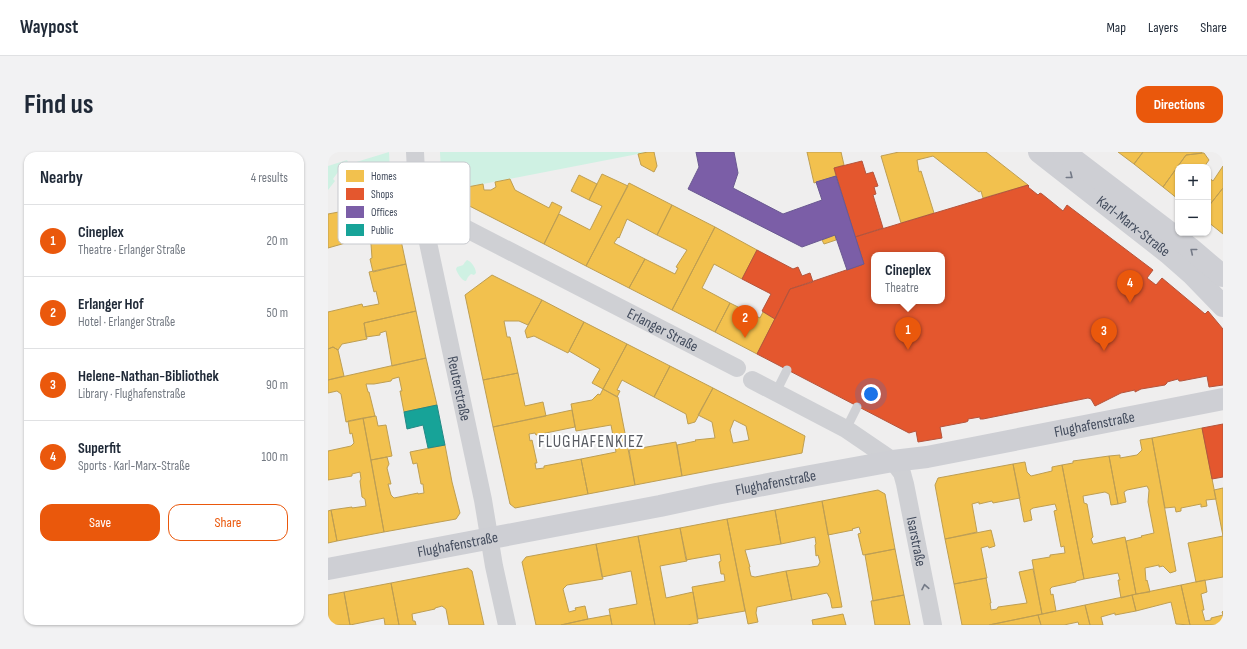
<!DOCTYPE html>
<meta charset="utf-8">
<style>
body{margin:0;font-family:"Sofia Sans Condensed",sans-serif;background:#f2f2f3;color:#1f2937}
.controls{position:absolute;right:12px;top:12px;display:grid;overflow:hidden;border-radius:8px;box-shadow:0 1px 3px #0004}
.controls button{width:36px;height:36px;display:grid;place-items:center;padding:0;border:0;border-bottom:1px solid #e0e1e3;background:#fff;color:#1f2937;font:20px sans-serif}
.you{position:absolute;left:543px;top:242px;width:14px;height:14px;margin:-10px;border:3px solid #fff;border-radius:50%;background:#1a73e8;box-shadow:0 0 0 6px #1a73e833}
.badge{display:grid;place-items:center;width:26px;height:26px;border-radius:50%;background:#ea580c;color:#fff;font-size:13px;font-weight:700}
.pin{position:absolute;translate:-50% -33px;filter:drop-shadow(0 1px 2px #0008)}
.pin::after{content:'';position:absolute;top:21px;width:14px;height:12px;background:inherit;clip-path:polygon(0 0,100% 0,50% 100%)}
.popup{position:absolute;left:543px;top:100px;width:74px;height:52px;box-sizing:border-box;display:grid;place-content:center;border-radius:8px;background:#fff;filter:drop-shadow(0 1px 3px #0005);font-size:13px;white-space:nowrap;color:#747a83}
.popup b{font-size:15px;color:#1f2937}
.popup::after{content:'';position:absolute;left:50%;top:100%;margin-left:-8px;border:8px solid transparent;border-top-color:#fff}
.list{margin:0;padding:0;list-style:none}
h2{display:flex;justify-content:space-between;align-items:center;height:52px;margin:0;padding:0 16px;font-size:17px}
h2 small{font-size:13px;font-weight:400;color:#747a83}
.list li{display:grid;grid-template-columns:26px 1fr auto;gap:12px;align-items:center;box-sizing:border-box;height:72px;padding:0 16px;border-top:1px solid #e0e1e3}
.list b{display:block;font-size:15px;white-space:nowrap}
.list p{margin:0;font-size:13px;white-space:nowrap;color:#747a83}
.list em{font-size:13px;font-style:normal;color:#747a83}
.actions{display:flex;gap:8px;padding:12px 16px}
.actions a{flex:1;padding:9px 0;border:1px solid #ea580c;border-radius:12px;text-align:center;font-size:14px;color:#ea580c}
.actions .main{background:#ea580c;color:#fff}
.map{position:relative;flex:none;width:895px;height:473px;overflow:hidden;border-radius:12px}
header{display:flex;align-items:center;gap:24px;box-sizing:border-box;height:56px;padding:0 20px;background:#fff;border-bottom:1px solid #e0e1e3}
header strong{font-size:19px}
nav{display:flex;gap:22px;margin-inline-start:auto;font-size:14px}
.intro{display:flex;align-items:center;justify-content:space-between;box-sizing:border-box;height:96px;padding:0 24px}
h1{margin:0;font-size:28px}
.button{padding:10px 18px;border-radius:12px;background:#ea580c;color:#fff;font-size:14px;font-weight:700}
main{display:flex;gap:24px;padding:0 24px}
aside{flex:1;background:#fff;border-radius:12px;box-shadow:0 1px 3px #0004}
.map>svg:first-child{display:block}
</style>
<header>
<strong>Waypost</strong>
<nav><a>Map</a><a>Layers</a><a>Share</a></nav>
</header>
<div class="intro"><h1>Find us</h1><a class="button">Directions</a></div>
<main>
<aside>
<h2>Nearby<small>4 results</small></h2>
<ul class="list">
<li><span class="badge">1</span><div><b>Cineplex</b><p>Theatre · Erlanger Straße</p></div><em>20 m</em></li>
<li><span class="badge">2</span><div><b>Erlanger Hof</b><p>Hotel · Erlanger Straße</p></div><em>50 m</em></li>
<li><span class="badge">3</span><div><b>Helene-Nathan-Bibliothek</b><p>Library · Flughafenstraße</p></div><em>90 m</em></li>
<li><span class="badge">4</span><div><b>Superfit</b><p>Sports · Karl-Marx-Straße</p></div><em>100 m</em></li>
</ul>
<div class="actions"><a class="main">Save</a><a>Share</a></div>
</aside>
<div class="map">
<svg width="895" height="473" viewBox="0 0 895 473">
<rect width="100%" height="100%" fill="#efeeee"/>
<path fill="#cff1e3" d="M61 0 62 22C44 26 36 43 14 39L10 35 25 11Z
M112 0H320L114 40Z
M19 8 20 10 17 14 15 13 5 27 7 29 0 38V14Z
M139 108C143 109 148 116 148 121L146 123 143 122 140 125 138 129C134 129 129 121 128 117L129 115C139 112 133 114 139 108Z"/>
<path fill="#f2c14e" stroke="#be9e52" fill-rule="evenodd" d="M320 0H326L329 14 326 20 313 13 310 2Z
M479 0H513L516 13 506 16 508 24 486 31Z
M571 0H658L700 33 655 46 653 39 651 40 605 4 589 8 591 20 593 19 606 61 573 71 553 4Z
M790 0H815L806 12Z
M815 0H874V1L858 3 835 35 806 12Z
M876 1 881 8 876 15H850V47L835 35 858 3Z
M895 14V36L880 55V25L885 29Z
M274 22 300 34 258 114 216 92 231 62 262 78 274 54 261 48Z
M251 23 269 32 261 48 243 39Z
M182 27 187 38 221 56 224 50 234 55 216 92 114 40 155 32 156 38H163L168 35 167 30Z
M301 31 344 53 329 83 299 67 291 86 290 85 286 91 317 107 301 136 258 114Z
M895 36V82L880 70V55Z
M344 53 387 75 344 158 301 136 317 107 347 122 350 116 348 115 359 98 329 83Z
M34 55 70 74 78 112 45 120 42 107 44 106 43 92 33 86V88L21 90 16 59Z
M16 59 21 90 0 96V62Z
M387 75 429 98 414 127 386 112 374 136 402 151 387 180 344 158Z
M507 83 508 88 496 92 494 88Z
M78 112 88 159 36 171 39 187 14 192 10 198 5 195 0 197V160L34 152 35 155 51 152 48 139 46 140 41 120Z
M164 123 214 148 200 173 191 169H176L179 185H182L190 221 155 228 137 143Z
M214 148 256 170 240 201 206 184 199 186 197 179Z
M402 151 432 166 435 160 447 167 429 202 387 180Z
M88 159 98 206 64 214 58 179 52 181V183L38 185 36 171Z
M256 170 299 192 275 237 264 231 272 217 241 199Z
M299 192 342 214 326 245 294 228 289 238 292 239 289 245 275 237Z
M5 195 10 198 16 224 0 228V197Z
M98 206 109 253 76 260 72 239H74L71 225 64 227 63 229 46 232H38L40 240H41L47 264 18 270 13 242 9 239 0 241V228Z
M342 214 385 236 367 270 360 272 358 262 326 245Z
M190 221 197 254 215 250 218 264 165 275 155 228Z
M385 236 477 284 474 301 354 324 349 293 368 289 367 288 387 286 384 270 370 263ZM406 268 418 274 421 288 405 291 402 278Z
M275 237 290 245 307 333 260 342 253 307 288 300 283 273 248 279 243 252 264 248 270 242 272 243Z
M244 258 247 275 208 283 207 281 201 282 202 289 204 288 209 311H207L208 317 216 316V314L253 307 260 342 187 356 182 352 165 275Z
M48 264 50 274 58 273 64 304 43 308 35 266Z
M35 266 56 380 9 389 3 358 24 355V356L38 354 37 347 34 345 32 329 33 327 32 320 24 322V324L0 328V299L23 294 26 291 24 281 22 282 20 269Z
M874 276 888 347 878 348 879 354 873 355V352L853 356V359L848 360 847 355 837 356 824 286Z
M824 286 848 419 842 421 835 414 831 415V413L817 416 818 429 819 428 822 440 808 442 798 389 814 385 813 384 826 381 820 350 821 338 819 334 799 338 796 340 798 350 790 352 781 304 792 303V306L809 303 814 298 812 288Z
M348 290 354 324 307 333 301 298Z
M117 293 124 330 132 361 128 367 56 380 43 308 59 305 61 312 59 316 63 332H60L63 343 66 346 90 341V342L96 341 95 332H93L89 311 85 312 82 300Z
M781 304 790 352 783 353 781 342 777 340 755 344 756 351 759 352 765 385 763 387 765 392 797 385 808 442 793 446 790 428H792L790 421 756 427 734 313 745 311V309Z
M697 310 699 320 703 324 724 319V315L734 313 756 427 748 429V430L724 435 722 437 723 443 725 442 728 459 714 462 704 408 722 405V403L737 401 736 394 733 395 726 359 729 358 727 352 705 356 702 358 704 368 696 370 685 312Z
M685 312 692 346 665 351 664 349 651 352V350L644 352 649 380 617 387 607 333 610 326Z
M895 336V384L886 338Z
M550 338 557 342 567 397 535 403 530 382 533 381 531 375 524 377 525 378 500 383 494 349Z
M494 349 514 455 504 456 502 446 499 441 464 448 458 419 490 414 492 410 490 403 488 404 487 393 488 392 487 385 453 392 447 358Z
M3 358 9 389 0 391V359Z
M447 358 453 392 417 398 422 415H421L423 424 427 425 458 419 464 448 429 455 428 461 430 470 420 472 399 367Z
M399 367 417 459 370 467 364 435 397 429 396 422H393L391 410 393 409 392 402 358 408 352 376Z
M352 376 359 409 332 414 338 446 365 440 370 471 359 473H327L310 384Z
M663 378 667 394 661 396 660 394 653 396 659 426 626 432 617 387Z
M310 384 327 473H284L281 457 309 452 303 419 274 425 268 392Z
M895 384V425L868 430 860 391Z
M268 392 275 427 239 433 235 437 241 460 248 458 247 456 257 454 260 467 233 473H208L194 410 198 405Z
M567 397 576 443 545 449 537 403Z
M140 416 144 419 156 473H121L118 457 114 454 107 456V457L84 462 85 469H87L88 473H71L63 431Z
M705 417 714 462 661 473H634L626 432 658 426 663 451H662L663 458 669 457 670 455 699 451 691 420Z
M877 428 879 440 873 442 876 458H874L877 469 883 468V466L895 463 894 460 895 459V473H862L853 433Z
M63 431 71 473H57L56 466 22 473 16 440Z
M853 433 862 473 848 472 843 450 808 459 804 443Z
M16 440 22 473H0V443Z
M576 443 582 473H547L543 449Z
M804 443 808 459 787 463V461L773 465 775 473H762L757 453Z
M757 453 762 473H751L750 470 736 473H713L710 463Z
M515 462 518 473H485L484 468Z
M282 463 284 473H233L260 467Z
M710 463 713 473H661Z"/>
<path fill="#e4572e" stroke="#b4543c" fill-rule="evenodd" d="M534 9 538 22 545 20 550 34 546 35 548 42 545 43 555 76 527 85 506 16Z
M700 33 701 34 700 35 710 43 712 41 714 42 735 59 739 53 825 118 819 126 828 133 834 126 877 162 880 159 895 177V233L881 235 879 224 853 229H851L850 227 839 230V231L837 233 813 237 807 240V238L793 241 767 254 763 247 760 246 655 267H652V265L640 267V269L638 270 612 275 614 286 590 290 588 279 581 281 429 202 462 137 536 112 527 85ZM546 103H614V149H546Z
M429 98 465 117 470 115 474 124 482 121 485 130 462 137 447 167 434 159 443 142 414 127Z
M895 272V325L884 327 874 276Z"/>
<path fill="#7b5ea7" stroke="#6a5991" d="M368 0H406L410 21 405 36 455 62 494 48 488 30 508 24 536 112 519 118 507 83 474 95 360 37 371 15Z"/>
<path fill="#17a398" stroke="#248986" d="M109 253 117 293 100 296 95 273 79 277 76 260Z"/>
<g fill="none" stroke-linecap="round" stroke-linejoin="round">
<path stroke="#cfd0d4" stroke-width="9" d="M448 240 459 218
M518 277 529 255"/>
<g stroke="#cfd0d4" stroke-width="18">
<path id="s1" d="M87 0 89 39 155 348 166 414 179 473"/>
<path id="s2" d="M95 68H115L129 72 409 216"/>
<path id="s3" d="M424 228 518 277 565 309 574 321 577 332 605 473"/>
</g>
<g stroke="#cecfd4" stroke-width="22">
<path id="s4" d="M711 0 840 101 865 123 895 154"/>
<path d="M736 0 862 96 895 124"/>
<path id="s5" d="M0 417 332 354 388 342 477 325 565 309 599 305 895 247"/>
</g>
</g>
<defs><path id="oneway-chevron" d="M-2-3.5L2.5 0L-2 3.5" fill="none" stroke-width="1.6" stroke-linecap="round" stroke-linejoin="round"/></defs>
<g stroke="#747a87">
<use href="#oneway-chevron" transform="translate(742 24) rotate(38)"/>
<use href="#oneway-chevron" transform="translate(865 99) rotate(-141)"/>
<use href="#oneway-chevron" transform="translate(597 435) rotate(-101)"/>
</g>
<g text-anchor="middle" stroke-width="4" stroke-linejoin="round" paint-order="stroke">
<g font-size="15" fill="#434c5d" stroke="#fff">
<text dy="5" stroke="none"><textPath href="#s4" startOffset="120">Karl-Marx-Straße</textPath></text>
<text dy="5" stroke="none"><textPath href="#s2" startOffset="266">Erlanger Straße</textPath></text>
<text dy="5" stroke="none"><textPath href="#s1" startOffset="241">Reuterstraße</textPath></text>
<text dy="5" stroke="none"><textPath href="#s5" startOffset="780">Flughafenstraße</textPath></text>
<text dy="5" stroke="none"><textPath href="#s5" startOffset="456">Flughafenstraße</textPath></text>
<text dy="5" stroke="none"><textPath href="#s3" startOffset="248">Isarstraße</textPath></text>
<text dy="5" stroke="none"><textPath href="#s5" startOffset="132">Flughafenstraße</textPath></text>
</g>
<g font-size="17" letter-spacing="1" fill="#595c63" stroke="#fff">
<text x="263" y="295">FLUGHAFENKIEZ</text>
</g>
</g>
<rect x="10" y="10" width="132" height="82" rx="6" fill="#fff" stroke="#c7c9ce" stroke-width="1"/>
<rect x="18" y="18" width="18" height="12" fill="#f2c14e"/>
<rect x="18" y="36" width="18" height="12" fill="#e4572e"/>
<rect x="18" y="54" width="18" height="12" fill="#7b5ea7"/>
<rect x="18" y="72" width="18" height="12" fill="#17a398"/>
<g font-size="11" fill="#434c5d">
<text x="43" y="28">Homes</text>
<text x="43" y="46">Shops</text>
<text x="43" y="64">Offices</text>
<text x="43" y="82">Public</text>
</g>
</svg>
<div class="controls">
<button>+</button>
<button>−</button>
</div>
<div class="you"></div>
<div class="pin badge" style="left:580px;top:198px">1</div>
<div class="popup"><b>Cineplex</b>Theatre</div>
<div class="pin badge" style="left:417px;top:186px">2</div>
<div class="pin badge" style="left:776px;top:199px">3</div>
<div class="pin badge" style="left:802px;top:151px">4</div>
</div>
</main>
